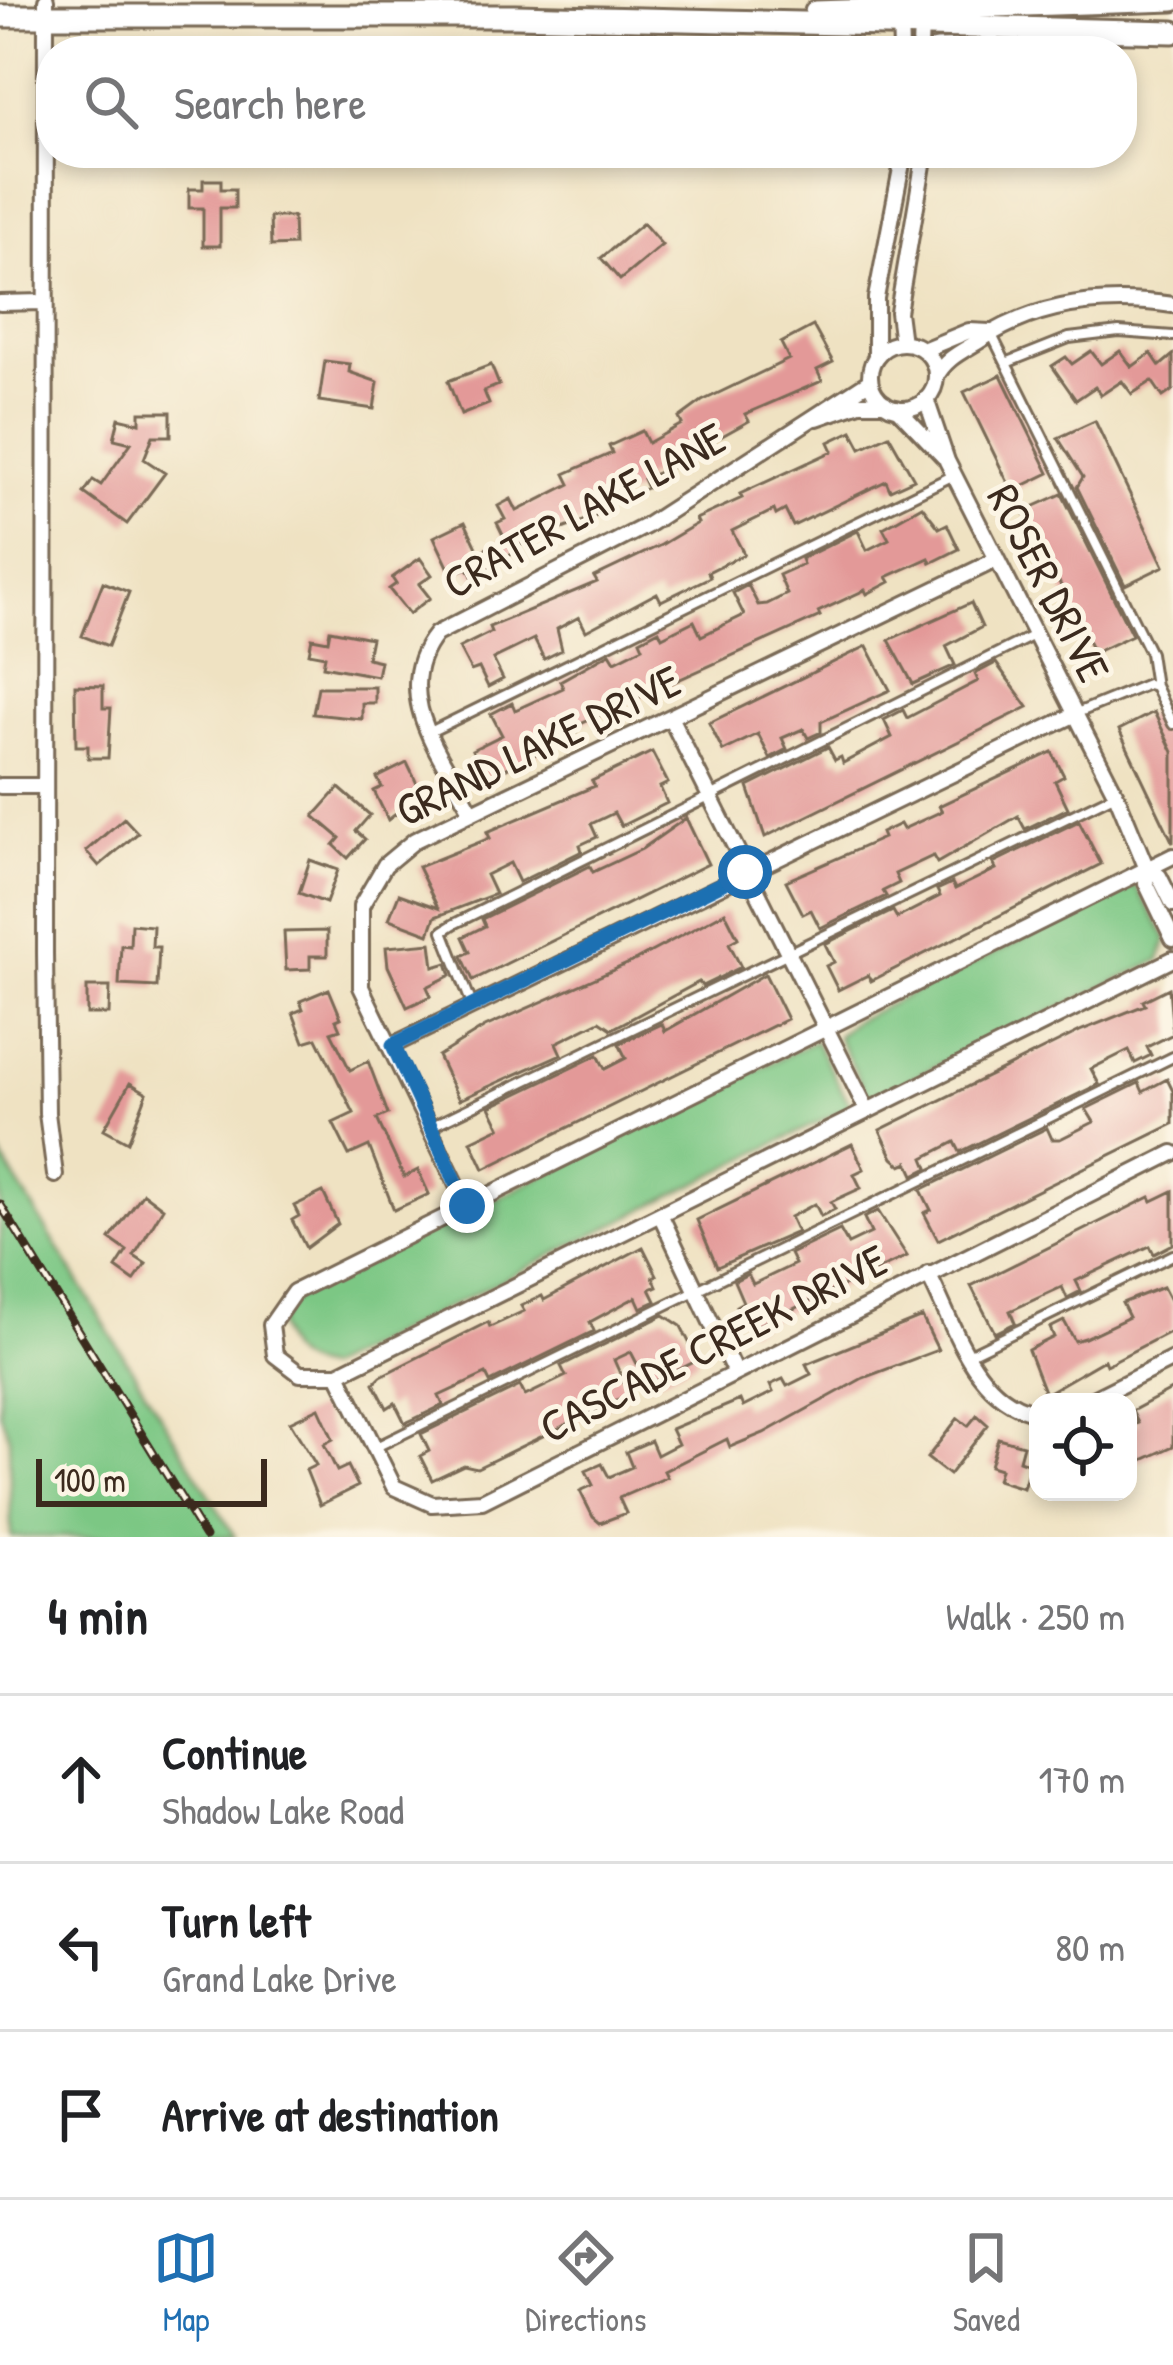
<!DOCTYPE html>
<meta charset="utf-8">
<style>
body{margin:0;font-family:"Patrick Hand",sans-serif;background:#f2f2f2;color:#202124}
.controls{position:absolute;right:36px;bottom:36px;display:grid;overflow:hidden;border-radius:24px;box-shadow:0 6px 18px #0003}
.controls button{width:108px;height:108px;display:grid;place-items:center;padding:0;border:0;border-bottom:3px solid #e0e0e0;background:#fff;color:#202124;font:60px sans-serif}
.scale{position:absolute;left:36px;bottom:30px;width:231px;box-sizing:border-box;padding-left:12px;border:6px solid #3b2a1e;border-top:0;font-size:33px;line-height:42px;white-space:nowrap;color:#3b2a1e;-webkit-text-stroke:9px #fcf5e5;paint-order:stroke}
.stop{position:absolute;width:36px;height:36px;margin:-27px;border:9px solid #1f6fb2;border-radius:50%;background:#fff}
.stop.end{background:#1f6fb2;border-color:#fff;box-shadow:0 3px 12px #0008}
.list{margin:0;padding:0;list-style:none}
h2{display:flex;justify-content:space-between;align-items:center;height:156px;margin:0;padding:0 48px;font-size:51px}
h2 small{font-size:39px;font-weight:400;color:#757577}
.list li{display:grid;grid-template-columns:78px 1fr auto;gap:36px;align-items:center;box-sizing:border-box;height:168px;padding:0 48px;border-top:3px solid #e0e0e0}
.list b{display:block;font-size:45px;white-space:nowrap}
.list p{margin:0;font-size:39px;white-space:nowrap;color:#757577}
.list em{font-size:39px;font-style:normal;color:#757577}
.icon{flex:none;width:66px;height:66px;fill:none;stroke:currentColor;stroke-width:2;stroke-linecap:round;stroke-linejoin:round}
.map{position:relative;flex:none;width:1173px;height:1537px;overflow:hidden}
.search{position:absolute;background:#fff;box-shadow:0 6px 18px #0003;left:36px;right:36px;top:36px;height:132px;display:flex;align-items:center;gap:30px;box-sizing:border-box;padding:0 42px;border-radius:48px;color:#757577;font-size:45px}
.sheet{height:660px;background:#fff}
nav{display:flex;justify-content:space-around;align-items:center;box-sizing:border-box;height:168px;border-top:3px solid #e0e0e0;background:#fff;font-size:33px;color:#757577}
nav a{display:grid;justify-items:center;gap:6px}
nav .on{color:#1f6fb2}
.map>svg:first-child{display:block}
</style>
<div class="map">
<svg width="1173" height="1537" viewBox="0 0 1173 1537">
<rect width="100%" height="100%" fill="#fcf5e5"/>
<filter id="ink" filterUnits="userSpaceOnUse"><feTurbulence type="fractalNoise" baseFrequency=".00833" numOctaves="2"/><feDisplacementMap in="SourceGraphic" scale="24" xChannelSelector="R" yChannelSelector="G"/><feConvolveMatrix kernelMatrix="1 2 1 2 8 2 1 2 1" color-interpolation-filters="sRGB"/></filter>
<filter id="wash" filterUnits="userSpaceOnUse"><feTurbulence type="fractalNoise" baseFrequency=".004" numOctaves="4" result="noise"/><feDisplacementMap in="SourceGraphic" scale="48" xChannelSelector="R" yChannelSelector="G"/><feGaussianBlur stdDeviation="2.7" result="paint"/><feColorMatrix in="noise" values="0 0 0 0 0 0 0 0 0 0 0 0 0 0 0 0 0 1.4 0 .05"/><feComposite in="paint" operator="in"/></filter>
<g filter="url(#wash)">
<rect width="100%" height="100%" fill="#efe2c2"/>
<path fill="#7cc784" stroke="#5c7851" stroke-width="3" d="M1135 885 1167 938 1160 960 869 1098 837 1036 853 1022Z
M815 1041 851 1106 324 1369C295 1364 284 1353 278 1325L290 1301Z
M0 1154 212 1499 235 1537H11L9 1437 0 1412Z"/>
<g id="blocks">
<path fill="#e39998" d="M203 180H221V189H235V208H220V246H203V208H189V189H203Z
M270 217H293L294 245 271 246Z
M643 223 662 245 620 280 601 258Z
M813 326 833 362 817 370 822 381 745 414 749 421 706 445 710 451 643 479 647 488 599 507 602 514 513 548 515 552 473 578 468 568 451 573 434 537 465 522 479 552 505 539 497 523 505 519 498 506 511 499 517 511 570 484 565 474 612 453 609 446 642 431 648 443 682 424 679 418 702 401 789 359 781 343Z
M1091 351 1101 364 1120 351 1132 367 1151 353 1160 366 1173 355V390L1163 397 1152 381 1132 394 1122 381 1101 395 1095 387 1076 400 1052 366 1066 357 1072 364Z
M325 361 350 364 349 372 378 382 374 409 319 401Z
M491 365 499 385 484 391 489 404 461 415 448 381Z
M1001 375 1049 473 1012 491 964 392Z
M140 412H171V436H153L144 459 165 473 127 524 84 493 93 480 101 485 131 443 114 439 119 418 140 423Z
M1095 421 1164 566 1125 585 1077 487 1083 477 1058 438Z
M852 431 861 448 889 435 914 479 890 490 886 481 793 526 785 510 776 515 774 510 732 531 744 554 708 572 710 577 661 601 657 593 586 631 579 617 557 629 562 650 544 659 534 639 493 659 503 679 488 687 479 668 471 671 459 648 491 632 489 627 597 582 594 577 661 545 698 523 696 519 742 498 740 494 833 451 829 442Z
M1062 494 1132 635 1094 653 1024 511Z
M922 506 939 528 947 524 959 549 931 563 929 558 887 577 890 582 867 594 865 590 818 612 820 616 574 727 576 732 542 751 486 778 472 750 502 735 491 714 512 703 515 710 563 688 560 681 610 653 615 661 643 647 640 640 659 630 662 637 694 621 701 636 744 615 733 593 748 585 758 605 767 604 787 594 779 575 803 564 801 559 858 531 867 550 889 539 883 528Z
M420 558 432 575 419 584 430 598 409 614 389 589 396 584 392 578Z
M103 582 129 592 108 646 82 636Z
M971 603 982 627 946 646 955 665 913 684 889 640Z
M330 630 371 638 367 658 380 661 377 676 323 666 325 656 309 653 312 638 328 641Z
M867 646 890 690 821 722V732L808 738 803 729 782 738 787 749 770 758 758 734 723 751 709 723Z
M996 663 1028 707 765 837 748 787 828 747 835 760 841 757 843 763 892 737 884 720 903 710 907 718 930 706 978 681 975 674Z
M75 685 103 686V708H111L108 758H88V746H76Z
M318 687H375V703H362V719L313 714Z
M1154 712 1173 752V843L1119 730Z
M652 752 668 783 660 787 667 803 621 826 614 813 591 824 597 837 580 845 582 851 519 882 510 863 486 875 495 894 435 917 429 934 389 919 399 894 438 908 418 867 490 838 487 832 595 786 592 781Z
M1052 752 1064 776 1055 781 1068 808 1025 829 1018 816 937 863 933 856 895 874 899 883 883 891 886 896 820 928 811 910 803 914 786 881 883 838 881 833 900 824 903 829 942 811 939 806Z
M407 763 422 794 388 820 374 791 382 787 377 778Z
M339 788 370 815 356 831 365 839 348 858 334 845 340 838 314 816Z
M124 818 138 833 99 866 86 851Z
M686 818 708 864 473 980 462 956 470 952 463 937 485 926 482 919 590 866 593 872 642 849Z
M1079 821 1101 864 871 981 868 975 838 990 826 966 834 962 825 944 893 911 897 918 940 896 937 890 952 883 955 889 996 869 993 863Z
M310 860 338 870 326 903 299 893Z
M725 912 738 938 729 943 741 967 702 986 699 982 612 1029 600 1021 556 1043 561 1054 459 1100 438 1056 485 1027 636 960Z
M131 924 153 926 152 947H159L157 987 119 985 121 945 130 946Z
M327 931V956H310V969L286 970 284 932Z
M431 943 434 967 447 963 451 975 427 987 431 996 407 1007 388 966 386 947Z
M765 974 787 1019 484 1169 471 1141 500 1127 490 1107 598 1055 605 1069 626 1058 619 1044 662 1024 665 1031Z
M87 987H110L109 1014H87Z
M1169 988 1173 1034 1147 1047 1151 1055 1135 1063 1129 1050 1091 1069 1099 1084 960 1152 955 1142 924 1158 928 1168 914 1175 908 1162 901 1165 893 1158 880 1130 1082 1030 1145 1005 1143 1001Z
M329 989 341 1018 336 1020 340 1029 331 1032 350 1070 368 1061 388 1114 377 1119 404 1177 418 1170 429 1194 394 1210 369 1146 349 1155 333 1123 354 1113 317 1038 304 1042 293 1013 303 1009 300 1001Z
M1167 1079 1173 1091V1124L938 1240 924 1213 931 1210 921 1190 1047 1128 1052 1139H1060L1094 1122 1086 1109 1139 1083 1143 1092Z
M130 1083 147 1093 128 1142 104 1129Z
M852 1144 864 1169 854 1174 861 1188 831 1202 835 1209 821 1216 815 1204 790 1217 797 1232 717 1267 697 1220Z
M1173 1191V1244L1154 1254 1150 1246 1076 1281 1081 1291 1067 1298 1062 1287 1010 1311 1015 1323 995 1333 971 1286 1150 1197 1152 1201Z
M323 1192 338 1224 306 1248 292 1220 299 1216 294 1206Z
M143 1193 163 1208 134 1256 146 1264 134 1281 116 1268 127 1251 110 1239Z
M878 1211 907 1256 748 1330 736 1306 743 1302 734 1281 748 1274 753 1284 795 1264 790 1254 840 1230 848 1244 871 1233 864 1218Z
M643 1247 657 1275 653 1277 657 1286 650 1289 656 1301 641 1308 636 1297 590 1322 594 1331 490 1382 486 1374 439 1396 443 1405 414 1419 405 1423 395 1403 387 1408 374 1383 381 1376 488 1322 490 1327 524 1311 521 1306 542 1296 544 1300Z
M1163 1287 1173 1306V1330L1106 1365 1104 1360 1045 1394 1028 1350 1054 1337 1050 1328 1064 1321 1075 1341 1085 1338 1129 1317 1122 1303Z
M664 1315 681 1326 698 1360 648 1385 631 1352 614 1360 629 1394 477 1468 464 1465 432 1480 420 1456 429 1451 421 1434 520 1386 525 1396 566 1376 561 1366Z
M922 1317 938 1350 863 1378 764 1433 730 1447 727 1439 664 1471 667 1477 619 1498 626 1513 600 1523 593 1517 580 1491 593 1485 586 1471 602 1464 609 1477 632 1467 626 1452 651 1441 657 1455 678 1444 671 1429 740 1400 743 1407 773 1392 770 1385 783 1379 787 1386 811 1374 806 1364Z
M1173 1389V1446L1138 1462 1128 1440V1428L1138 1423 1132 1411Z
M319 1408 333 1439 324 1444 337 1471 348 1466 358 1486 320 1505 306 1470 316 1465 290 1422Z
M977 1415 988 1425 949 1475 927 1458 958 1418 968 1426Z
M998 1438 1023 1445 1019 1460 1030 1464 1023 1488 997 1480 1000 1469 990 1466Z"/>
</g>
</g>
<g filter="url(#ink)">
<use href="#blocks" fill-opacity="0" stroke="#7a6a57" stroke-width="3"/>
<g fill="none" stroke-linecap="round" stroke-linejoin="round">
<defs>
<path id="service" d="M992 335 1150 653 1155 686
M1006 363 1069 338 1119 332 1173 336
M1077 713 1148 684 1155 686 1173 724
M430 732 952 476
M473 1007 443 931 454 924 1034 635
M430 1127 1116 794
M970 1354 1173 1255
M376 1447 1173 1057"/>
<path id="minor" d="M46 0 45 953 47 1113 55 1175
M900 20 901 51
M920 51 921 20
M0 303 43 302
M902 343 898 312 925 153
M870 376a33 33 0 1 1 66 0a33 33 0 1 1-66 0Z
M923 350 969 331 990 332
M876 356V298L904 153
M936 377C946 358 961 352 979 341 1038 302 1104 295 1173 305
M926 399 947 461 1116 794 1147 869 1146 883 1173 939
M897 408 944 457
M817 418 860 403H885
M671 719 867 1110
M0 786H44
M472 812C442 756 388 693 436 634L646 526 870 381
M1173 856 294 1292 271 1325 275 1355 300 1374H338L1173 959
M1147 869 1159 876 1173 904
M393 1045 1076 714
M467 1206 361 987V906L385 865 415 840 996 560
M660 1214 735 1373
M928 1274C955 1326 974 1401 1038 1413
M338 1374 394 1487 432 1504 482 1501 1173 1153
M1087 1402 1173 1359"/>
<path id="secondary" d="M816 12 1173 0
M0 16H516L1173 32
M937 51 1015 49 1079 40"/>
</defs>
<use href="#service" stroke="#7a6a57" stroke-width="14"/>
<use href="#minor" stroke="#7a6a57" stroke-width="20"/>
<use href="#secondary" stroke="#7a6a57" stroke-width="27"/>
<use href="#service" stroke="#fff" stroke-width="8"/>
<use href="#minor" stroke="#fff" stroke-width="14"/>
<use href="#secondary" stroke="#fff" stroke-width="21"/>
<defs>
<path id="rail" d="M0 1204 205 1537"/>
</defs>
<use href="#rail" stroke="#3b2a1e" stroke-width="9"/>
<use href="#rail" stroke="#fcf5e5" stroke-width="4.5" stroke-dasharray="14" stroke-linecap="butt"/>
</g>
</g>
<g fill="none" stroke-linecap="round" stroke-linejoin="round" filter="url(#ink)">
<path stroke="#1f6fb2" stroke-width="15" d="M467 1206 393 1045 745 872"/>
</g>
<g text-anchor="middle" stroke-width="10" stroke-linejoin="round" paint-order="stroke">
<g font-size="45" fill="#3b2a1e" stroke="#fcf5e5">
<text transform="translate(584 510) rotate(-29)" y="16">CRATER LAKE LANE</text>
<text transform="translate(1049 583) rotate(63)" y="16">ROSER DRIVE</text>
<text transform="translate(538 745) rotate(-26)" y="16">GRAND LAKE DRIVE</text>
<text transform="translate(713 1343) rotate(-27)" y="16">CASCADE CREEK DRIVE</text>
</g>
</g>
</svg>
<div class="controls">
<button><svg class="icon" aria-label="locate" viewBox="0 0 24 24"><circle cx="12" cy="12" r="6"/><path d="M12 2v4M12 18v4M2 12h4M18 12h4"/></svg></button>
</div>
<div class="scale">100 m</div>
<div class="stop" style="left:745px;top:872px"></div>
<div class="stop end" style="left:467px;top:1206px"></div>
<div class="search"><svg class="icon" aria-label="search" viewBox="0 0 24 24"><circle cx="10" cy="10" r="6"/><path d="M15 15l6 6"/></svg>Search here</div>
</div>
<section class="sheet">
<h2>4 min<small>Walk · 250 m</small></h2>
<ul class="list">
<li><svg class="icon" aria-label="ahead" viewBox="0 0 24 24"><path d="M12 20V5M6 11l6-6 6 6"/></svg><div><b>Continue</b><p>Shadow Lake Road</p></div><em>170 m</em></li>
<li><svg class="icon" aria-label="left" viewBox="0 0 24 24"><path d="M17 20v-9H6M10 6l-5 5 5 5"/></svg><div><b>Turn left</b><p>Grand Lake Drive</p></div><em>80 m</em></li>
<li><svg class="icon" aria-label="arrive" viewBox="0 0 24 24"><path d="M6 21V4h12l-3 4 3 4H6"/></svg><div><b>Arrive at destination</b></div></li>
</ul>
</section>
<nav>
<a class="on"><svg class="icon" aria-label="map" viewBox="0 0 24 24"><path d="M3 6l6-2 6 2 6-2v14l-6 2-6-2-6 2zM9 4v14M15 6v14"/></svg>Map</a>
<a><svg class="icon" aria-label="directions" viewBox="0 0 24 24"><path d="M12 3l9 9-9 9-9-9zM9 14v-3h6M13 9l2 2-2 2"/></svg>Directions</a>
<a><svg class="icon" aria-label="saved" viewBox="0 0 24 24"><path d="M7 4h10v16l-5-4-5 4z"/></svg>Saved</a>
</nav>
